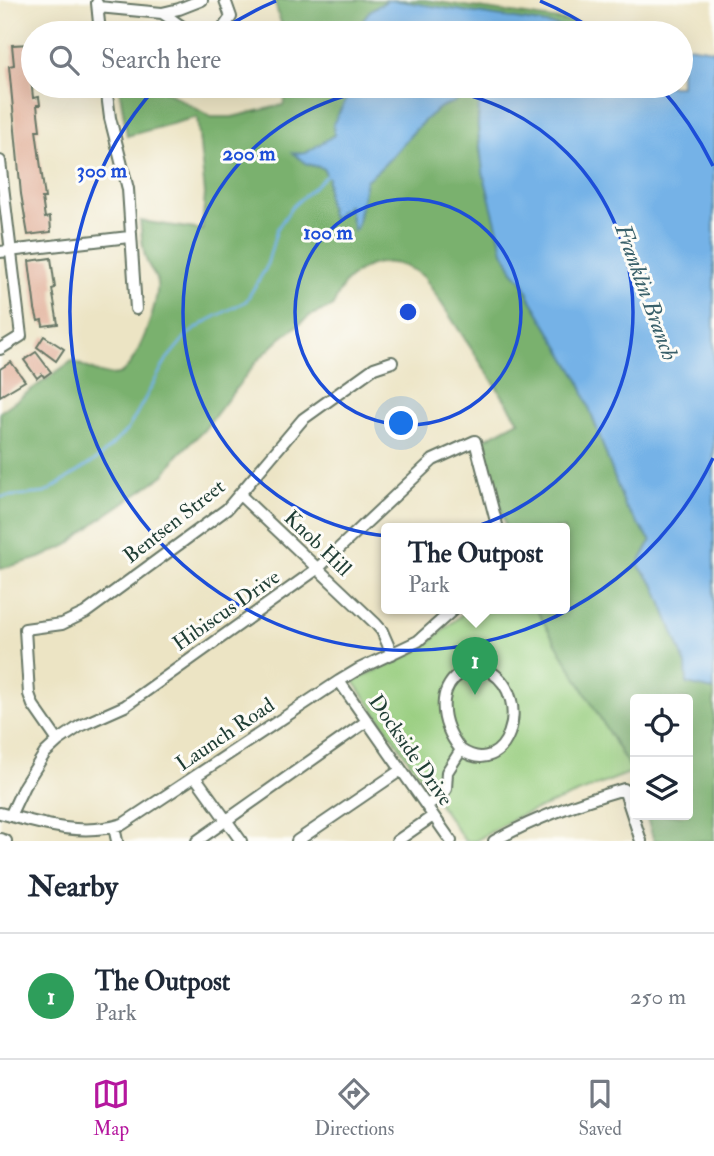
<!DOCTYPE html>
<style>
body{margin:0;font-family:"IM FELL Double Pica",serif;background:#f6f6f7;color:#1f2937}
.controls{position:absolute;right:21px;bottom:21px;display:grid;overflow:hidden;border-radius:7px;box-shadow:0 7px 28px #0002}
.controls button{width:63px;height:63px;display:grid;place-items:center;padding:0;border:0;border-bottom:2px solid #e0e1e3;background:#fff;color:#1f2937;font:35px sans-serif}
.you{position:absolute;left:402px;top:424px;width:24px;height:24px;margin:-18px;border:5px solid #fff;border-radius:50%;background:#1a73e8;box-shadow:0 0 0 10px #1a73e833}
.badge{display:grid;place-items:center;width:46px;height:46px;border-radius:50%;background:#b5179e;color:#fff;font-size:23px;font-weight:700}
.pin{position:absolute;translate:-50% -58px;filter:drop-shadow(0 2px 4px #0008)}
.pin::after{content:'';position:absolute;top:37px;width:24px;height:21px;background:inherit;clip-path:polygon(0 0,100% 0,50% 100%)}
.popup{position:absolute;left:381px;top:523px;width:189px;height:91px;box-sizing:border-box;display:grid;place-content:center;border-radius:7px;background:#fff;filter:drop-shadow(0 2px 5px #0005);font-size:23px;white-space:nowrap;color:#747a83}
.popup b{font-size:26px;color:#1f2937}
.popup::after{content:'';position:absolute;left:50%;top:100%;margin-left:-14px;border:14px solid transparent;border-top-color:#fff}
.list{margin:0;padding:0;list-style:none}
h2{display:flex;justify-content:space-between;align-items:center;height:91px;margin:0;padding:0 28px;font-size:30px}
h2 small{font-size:23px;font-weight:400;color:#747a83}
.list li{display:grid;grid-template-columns:46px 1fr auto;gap:21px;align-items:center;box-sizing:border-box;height:126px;padding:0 28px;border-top:2px solid #e0e1e3}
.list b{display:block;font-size:26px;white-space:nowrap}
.list p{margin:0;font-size:23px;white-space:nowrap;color:#747a83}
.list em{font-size:23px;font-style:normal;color:#747a83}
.icon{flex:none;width:38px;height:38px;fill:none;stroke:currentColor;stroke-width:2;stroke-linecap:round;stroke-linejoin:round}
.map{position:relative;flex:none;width:714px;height:841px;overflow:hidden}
.search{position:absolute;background:#fff;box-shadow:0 7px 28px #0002;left:21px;right:21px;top:21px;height:77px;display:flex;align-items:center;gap:18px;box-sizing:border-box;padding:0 24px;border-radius:38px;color:#747a83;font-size:26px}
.sheet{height:217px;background:#fff}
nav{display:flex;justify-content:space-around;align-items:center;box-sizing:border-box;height:98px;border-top:2px solid #e0e1e3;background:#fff;font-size:19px;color:#747a83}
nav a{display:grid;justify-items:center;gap:4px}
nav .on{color:#b5179e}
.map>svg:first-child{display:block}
</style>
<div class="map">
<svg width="714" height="841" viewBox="0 0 714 841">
<rect width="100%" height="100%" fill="#fdfcf7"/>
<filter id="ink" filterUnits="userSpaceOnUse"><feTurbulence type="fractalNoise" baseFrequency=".0143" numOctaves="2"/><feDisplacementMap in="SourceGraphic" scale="14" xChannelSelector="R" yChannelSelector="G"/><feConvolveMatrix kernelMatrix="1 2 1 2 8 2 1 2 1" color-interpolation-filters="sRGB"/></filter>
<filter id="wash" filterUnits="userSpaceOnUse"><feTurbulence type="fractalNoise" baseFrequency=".00686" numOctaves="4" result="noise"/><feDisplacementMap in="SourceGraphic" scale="28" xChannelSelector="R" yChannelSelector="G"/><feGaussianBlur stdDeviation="1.57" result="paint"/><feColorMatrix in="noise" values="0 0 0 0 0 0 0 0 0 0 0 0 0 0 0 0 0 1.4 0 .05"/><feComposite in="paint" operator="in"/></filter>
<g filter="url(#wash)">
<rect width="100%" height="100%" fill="#ece4c4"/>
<path fill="#99ce80" stroke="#5c865a" stroke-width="2" d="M468 609H536L632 772 517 817 475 841H465L353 680 395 663 424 647Z"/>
<path fill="#7ab16e" stroke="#4c7751" stroke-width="2" d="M274 0H387L363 20 360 33H284Z
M390 0H425L645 33H604Z
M119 86H157L211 117H232L283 105 290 86H353L335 135 306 153 294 154 307 164 323 168 328 178 327 196 332 220 348 204 354 231 366 180C395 160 412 126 441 107 445 104 452 104 456 101 465 95 468 89 479 86L484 90C463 130 500 229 513 271L523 282 530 298 579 380 625 506 651 541 638 565 655 586 686 665 687 684 714 690V841H654L646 815H688V699H635V782L632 772 536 609H564V529H506L483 440 519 421 424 277C397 257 370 257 345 283 340 289 336 300 332 307L311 315 280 339 257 361 204 430 178 455 164 475 100 519 68 545 40 558 0 569V412L72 361C85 366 103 378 118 374 136 370 160 301 157 283 156 274 152 272 148 264 142 253 142 234 140 221L202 230 205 194 197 117 127 136Z"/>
<path fill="#74b2e7" stroke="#4a788e" stroke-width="2" d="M387 0 400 1 604 33H360C362 25 364 15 371 10 377 5 382 6 387 0Z
M681 45 714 50V690L687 684 686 665 655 586 638 565 651 541 625 506 579 380 530 298 523 282 513 271 503 251 483 172 478 126 479 101 484 90 479 86C468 89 465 95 456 101 452 104 445 104 441 107 412 126 395 160 366 180L357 227 354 231 348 205 332 220 327 196 328 178 323 168 307 164 293 153H306L334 135 333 124 353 86H681Z"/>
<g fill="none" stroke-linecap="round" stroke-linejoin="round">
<path stroke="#74b2e7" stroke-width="2.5" d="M0 497 45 493 100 457 128 429 167 359 187 335 209 320 246 301 266 268 277 229 292 207 328 174"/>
</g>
<g id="blocks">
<path fill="#e1af98" d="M31 44 33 58H29L33 98 39 97 40 105H37L40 130H36L45 198H42L45 218 50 217 51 232 28 235 21 194 9 66 14 65 12 45Z
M51 258 55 288 52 289 58 324 43 326 42 320 38 321 35 309 29 261Z
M44 336 64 349 56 361 37 347Z
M36 352 51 372 44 377 42 374 37 378 24 360Z
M11 362 25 381 0 396V369Z"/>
</g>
</g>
<g filter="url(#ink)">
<use href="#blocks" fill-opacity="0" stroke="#677766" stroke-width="2"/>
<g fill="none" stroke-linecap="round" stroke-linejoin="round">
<defs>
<path id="minor" d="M97 3 100 33
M98 7 162 13 179 9 202 0
M162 13C175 20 184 32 200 33
M212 33 221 31 231 17 225 0
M106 86 110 118 128 189 136 309
M0 161 21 336 0 349
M0 252 129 237
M240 495 376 624 382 631 392 654
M339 681 451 841
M58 741 33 705 29 694 25 629 62 624 85 613 227 509 303 419 374 368 392 362
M196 778 241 841
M427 805 441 796 446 789 447 772 461 750C507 781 534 699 491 672 471 660 446 678 444 700 442 718 450 736 461 750
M0 813C40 824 82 837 123 824L339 681 359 669 418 641 454 609
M10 816 24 786 45 753 58 741 80 726 125 706 317 569 433 460 475 441 498 529
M114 827 117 841
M0 839 6 841
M197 841 367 721
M297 841 401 770
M397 841 433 816
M494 841C535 818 579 802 624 789L641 841"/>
</defs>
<use href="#minor" stroke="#677766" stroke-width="14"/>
<use href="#minor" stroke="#fff" stroke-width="10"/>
</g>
</g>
<g fill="none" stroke="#1d4ed8" stroke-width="3.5">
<circle cx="408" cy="312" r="113"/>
<circle cx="408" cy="312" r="225"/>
<path d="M713 458A338 338 0 1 1 157 86M219 32A338 338 0 0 1 276 1M540 1A338 338 0 0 1 597 32M659 86A338 338 0 0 1 713 166"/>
</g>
<g text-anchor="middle" stroke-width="6" stroke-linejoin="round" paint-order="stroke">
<g font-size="21" fill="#1f3d34" stroke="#fdfcf7">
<text transform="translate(174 521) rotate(-38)" y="7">Bentsen Street</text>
<text transform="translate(318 543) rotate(44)" y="7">Knob Hill</text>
<text transform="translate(226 610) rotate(-35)" y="7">Hibiscus Drive</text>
<text transform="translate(225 734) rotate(-34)" y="7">Launch Road</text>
<text transform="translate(411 750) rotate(55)" y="7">Dockside Drive</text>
</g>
<g font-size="23" font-style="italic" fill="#39606a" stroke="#fdfcf7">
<text transform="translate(647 292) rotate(70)" y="8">Franklin Branch</text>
</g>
</g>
<circle cx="408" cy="312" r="10" fill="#1d4ed8" stroke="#fdfcf7" stroke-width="3.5"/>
<g font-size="21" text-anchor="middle" font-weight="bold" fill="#1d4ed8" stroke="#fdfcf7" stroke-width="6" stroke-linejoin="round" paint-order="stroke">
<text x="249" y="160">200 m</text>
<text x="102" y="177">300 m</text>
<text x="328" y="239">100 m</text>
</g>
</svg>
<div class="controls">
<button><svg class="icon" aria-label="locate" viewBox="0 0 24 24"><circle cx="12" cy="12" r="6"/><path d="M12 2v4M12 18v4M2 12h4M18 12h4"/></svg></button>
<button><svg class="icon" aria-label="layers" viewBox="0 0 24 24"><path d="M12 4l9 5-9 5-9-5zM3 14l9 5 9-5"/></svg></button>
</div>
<div class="you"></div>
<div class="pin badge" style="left:475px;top:695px;background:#2e9e5b">1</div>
<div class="popup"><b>The Outpost</b>Park</div>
<div class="search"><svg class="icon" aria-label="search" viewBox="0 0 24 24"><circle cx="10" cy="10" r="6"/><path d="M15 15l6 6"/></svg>Search here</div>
</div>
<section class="sheet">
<h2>Nearby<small></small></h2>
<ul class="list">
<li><span class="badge" style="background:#2e9e5b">1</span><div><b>The Outpost</b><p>Park</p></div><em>250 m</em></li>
</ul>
</section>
<nav>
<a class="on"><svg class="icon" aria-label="map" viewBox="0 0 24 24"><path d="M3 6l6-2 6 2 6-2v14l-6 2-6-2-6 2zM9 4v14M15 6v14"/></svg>Map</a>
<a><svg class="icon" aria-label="directions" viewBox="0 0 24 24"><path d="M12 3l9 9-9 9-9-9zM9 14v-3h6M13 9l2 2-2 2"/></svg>Directions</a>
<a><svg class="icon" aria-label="saved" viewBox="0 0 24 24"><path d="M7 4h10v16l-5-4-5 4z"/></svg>Saved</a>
</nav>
